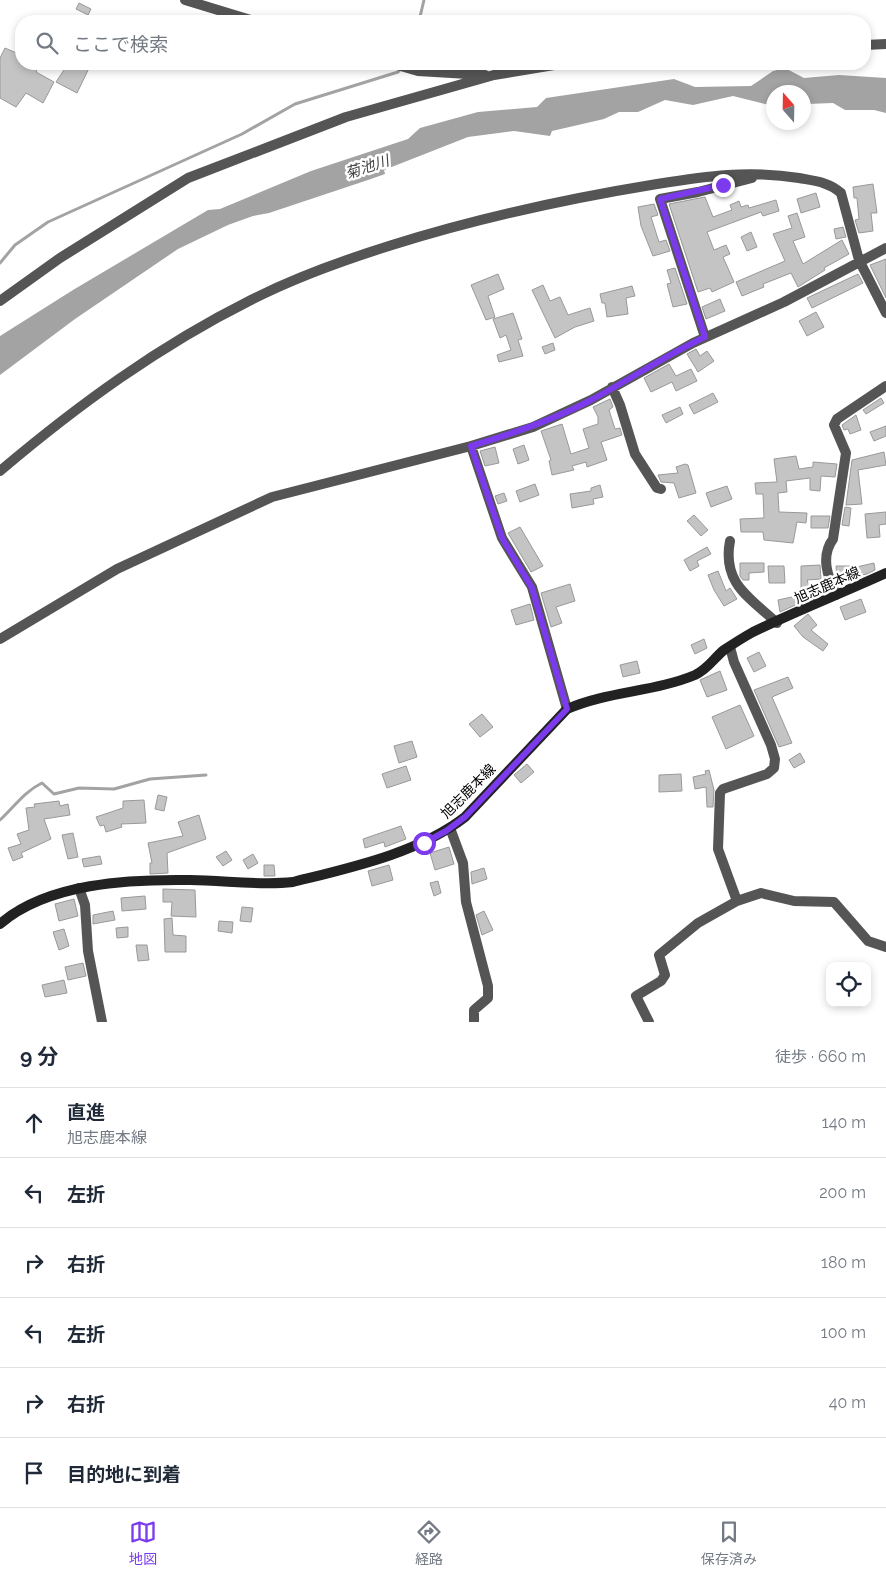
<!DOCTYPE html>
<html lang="ja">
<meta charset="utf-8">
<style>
body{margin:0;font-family:Raleway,"Noto Sans JP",sans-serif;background:#f6f6f7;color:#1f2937}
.controls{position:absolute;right:15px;bottom:15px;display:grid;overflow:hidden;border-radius:10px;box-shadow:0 2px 8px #0003}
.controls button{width:45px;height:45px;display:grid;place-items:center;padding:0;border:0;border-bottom:1px solid #e0e1e3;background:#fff;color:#1f2937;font:25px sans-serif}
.compass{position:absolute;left:766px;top:85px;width:45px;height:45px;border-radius:50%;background:#fff;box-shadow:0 2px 8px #0003;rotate:340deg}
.stop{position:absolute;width:15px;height:15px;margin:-11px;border:4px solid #7c3aed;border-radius:50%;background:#fff}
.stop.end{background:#7c3aed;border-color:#fff;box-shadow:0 1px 5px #0008}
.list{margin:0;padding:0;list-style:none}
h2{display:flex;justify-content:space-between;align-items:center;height:65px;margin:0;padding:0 20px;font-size:21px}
h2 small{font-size:16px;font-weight:400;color:#747a83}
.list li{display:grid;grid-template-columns:32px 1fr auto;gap:15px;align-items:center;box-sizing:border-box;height:70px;padding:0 20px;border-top:1px solid #e0e1e3}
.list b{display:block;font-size:19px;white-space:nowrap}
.list p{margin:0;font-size:16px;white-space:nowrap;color:#747a83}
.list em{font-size:16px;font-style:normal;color:#747a83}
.icon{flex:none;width:28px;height:28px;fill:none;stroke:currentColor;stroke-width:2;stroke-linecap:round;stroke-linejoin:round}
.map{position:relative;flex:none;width:886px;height:1022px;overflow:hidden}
.search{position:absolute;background:#fff;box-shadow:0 2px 8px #0003;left:15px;right:15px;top:15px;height:55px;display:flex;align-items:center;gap:12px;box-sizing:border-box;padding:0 18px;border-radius:20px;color:#747a83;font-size:19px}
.sheet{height:485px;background:#fff}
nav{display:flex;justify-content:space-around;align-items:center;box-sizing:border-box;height:70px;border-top:1px solid #e0e1e3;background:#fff;font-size:14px;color:#747a83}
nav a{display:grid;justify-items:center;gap:2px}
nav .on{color:#7c3aed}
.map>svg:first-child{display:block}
</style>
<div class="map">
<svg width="886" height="1022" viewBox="0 0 886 1022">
<rect width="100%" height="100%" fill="#fff"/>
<path fill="#a3a3a3" d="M785 68 804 78 839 75 886 78V113L874 110H845L833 103 807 104 804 103V92H774L773 106 733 96 693 105 665 100 638 112H619L604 119 552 131 550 136 514 131 468 137 384 170 385 174 368 180 269 213 253 216 228 225 178 249 75 319 0 375V336L73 290 208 210 220 209 311 171 408 139 420 128 478 112 537 107 546 98 674 79 695 87 751 86 773 71Z"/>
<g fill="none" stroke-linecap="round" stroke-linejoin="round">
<path stroke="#a3a3a3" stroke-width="3" d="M419 21 424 0
M0 263 15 245 48 222 242 134 295 104 398 72 401 68
M0 820C14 807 25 791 42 783L54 794 79 788 114 789 150 779 206 775"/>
</g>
<path fill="#c4c4c4" stroke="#999" d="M79 3 91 9 88 15 76 9Z
M5 48 21 55V64H39L36 72 54 82 43 103 26 93 16 107 0 98V58Z
M68 64H91L77 93 56 82Z
M873 184 877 213H871L873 231 859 233 855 220 859 219 857 198H854L853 187Z
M816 193 820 207 801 213 797 199Z
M705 197 713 217 732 210 730 205 739 201 741 207 748 205 749 208 776 200 779 211 763 216 761 212 707 232 714 250 726 245 730 254 723 257 734 282 712 292 710 288 698 292 669 204Z
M654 204 658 215 651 217 659 242 666 240 670 251 653 256 641 226 638 207Z
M797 213 805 237 793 241 803 264 842 240 849 254 824 268 825 270 798 287 791 273 763 284 764 287 742 296 736 282 785 261 773 234 792 228 788 216Z
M843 227 846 237 836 239 834 229Z
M751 232 757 247 747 251 741 237Z
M886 259V298L870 265Z
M675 268 687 304 673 307 667 284 671 283 667 270Z
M498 274 504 289 488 296 495 317 486 320 471 285Z
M858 274 863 283 812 308 807 298Z
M543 285 550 301 560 297 568 315 590 308 594 321 575 327 555 338 532 290Z
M632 286 635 296 626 298 628 314 607 317 605 303H602L600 294Z
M720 299 725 311 706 319 702 307Z
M816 312 824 327 807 336 799 321Z
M513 313 522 339 518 340 523 356 499 362 497 355 511 350 506 335 500 338 493 319Z
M553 343 555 350 545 354 542 347Z
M696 349 700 356 707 351 714 361 698 372 687 354Z
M669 364 676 376 691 369 697 381 676 391 672 382 651 392 644 378Z
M713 393 718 402 694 414 689 405Z
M881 398 884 403 866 414 863 410Z
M610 399 613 407 609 410 615 429 620 428 622 435 601 442 607 460 587 467 586 462 572 466 574 470 552 475 549 461 551 460 541 431 562 424 571 454 589 448 583 429 598 424V417L593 407Z
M680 407 683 414 666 423 662 415Z
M856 415 861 430 850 434 848 429 844 430 842 425Z
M886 426V436L874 441 870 432Z
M524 445 529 460 518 464 513 449Z
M495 447 499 463 485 466 480 451Z
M884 452 886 465 858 470 862 504 846 505 852 460Z
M796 456 799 469 813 467V462L837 464 835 477 821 476 820 491 810 490V478L786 481 787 492 778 493 779 512 807 513 806 523 797 522 793 543 764 540 763 532H741L740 519 764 518 763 494H756L755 483 777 482 774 459Z
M685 464 688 465 696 493 679 498 674 483 661 482 658 475 678 473 676 467Z
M535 484 539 495 520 502 516 491Z
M600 485 603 497 593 499 594 504 572 508 570 494 591 491V488Z
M727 486 732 499 711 507 706 493Z
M504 493 507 501 498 504 495 496Z
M845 507 851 508 849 526 842 525Z
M886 512V524L879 525 880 537 867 538 865 514Z
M694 515 708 530 701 536 687 521Z
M811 516H830L828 528H811Z
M520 527 543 566 531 572 508 533Z
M707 547 711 554 697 561 699 566 690 571 684 560Z
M740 563H764V572L749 573V580H743L740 576Z
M874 563 875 570 867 574 837 579 836 566H852V568Z
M820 565 821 579 807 580 813 597 780 612 778 600 801 595V566Z
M768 566H784L785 583H769Z
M718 571 726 591 730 588 737 599 724 606 714 590 708 575Z
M570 584 575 601 556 607 562 623 551 627 541 593Z
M861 599 866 612 845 620 840 607Z
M530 604 534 620 516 625 511 610Z
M808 614 817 625 811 630 828 644 823 651 803 637 794 626Z
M704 639 707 648 695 654 691 645Z
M759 652 766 666 754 672 747 658Z
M637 661 640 673 623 677 620 665Z
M720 671 727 690 707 697 700 680Z
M788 677 793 688 772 697 792 743 779 747 754 690Z
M740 705 754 736 726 749 712 717Z
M482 714 493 727 480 737 469 724Z
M412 741 417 757 399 763 394 746Z
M800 753 805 762 794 768 789 760Z
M527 764 534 772 521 783 514 775Z
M406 766 411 780 387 788 382 774Z
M709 770 714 790 713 807H707L706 787 695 789 693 777 706 774 705 771Z
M681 774 682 791 659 792V775Z
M158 795 167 797 164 811 155 809Z
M144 800 146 823 121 824 122 827 106 832 104 825 100 826 96 817 123 808V801Z
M59 801 60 806 68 804 70 815 44 819 51 839 21 853 23 857 13 861 8 848 21 844 17 834 29 830 26 808 35 807 34 804Z
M199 815 206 839 167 853 168 873 150 874V863H152L148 843 183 836 178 822Z
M401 826 406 839 385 847 384 842 365 848 363 839Z
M73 833 78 857 68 859 62 835Z
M449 847 454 864 435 870 430 853Z
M226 851 232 860 223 866 216 857Z
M253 854 258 863 248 869 243 860Z
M100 856 102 864 84 867 82 859Z
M264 865H274L275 876H264Z
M389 865 393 880 372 886 368 871Z
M484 868 487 879 472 884 471 872Z
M438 881 441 893 434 896 430 883Z
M163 889 195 890 196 917 171 916 172 902H163Z
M145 896 146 909 122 911 121 898Z
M74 899 78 916 59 921 55 904Z
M242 907 253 908 251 922 240 921Z
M113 911 115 920 93 924V915Z
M484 911 493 930 482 935 476 915Z
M172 918 173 935 186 936V952H165L164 919Z
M219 921 233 922 232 933 218 931Z
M128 927V937L117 938 116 928Z
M64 929 69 946 59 950 53 932Z
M136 945H147L149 960 138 961Z
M83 963 86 976 68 980 65 967Z
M64 980 67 993 45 997 42 985Z"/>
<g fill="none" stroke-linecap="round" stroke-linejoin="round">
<path stroke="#555" stroke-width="10" d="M185 0 254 21
M865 45 886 44
M394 64 418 71 485 75
M0 301 60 258 188 178 346 117 494 75 560 64
M705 337 660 199 698 192 752 178
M612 387 620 405 635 454 657 488 661 489
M0 471C78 405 159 346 251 300 296 277 344 260 392 245 481 217 565 199 657 184 707 176 748 170 799 178 815 181 829 182 841 193L859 260 886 313
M730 541C722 583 749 597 777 623
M836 595C828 577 820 557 833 539L846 453 834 425 837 419 886 386
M0 639 117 569 272 497 471 446
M567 709 532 587 502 538 471 446 533 427 591 400 693 343 784 302 886 248
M450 828 463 863 466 902 488 986V998L474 1010V1022
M79 888 85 905 88 951 102 1022
M737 901 761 893 794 901 834 902 868 941 886 947
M649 1022 636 996 661 981 665 975 659 955 698 923 737 901 718 849 720 793 723 789 767 774 774 768 775 759 771 745 734 662 730 647"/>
<path stroke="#222" stroke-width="10" d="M0 924C47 883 129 879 190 880 224 880 258 886 293 882 349 868 419 853 465 817L567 709C608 691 654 692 695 675 708 669 714 658 724 650 733 644 744 637 753 632 796 611 842 593 886 573"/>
</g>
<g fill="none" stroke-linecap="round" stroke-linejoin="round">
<path stroke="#7c3aed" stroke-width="6" d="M424 843 446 831 465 817 567 709 532 588 502 538 471 446C512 434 551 421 589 401 628 381 664 356 705 337L660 199 723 185"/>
</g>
<g text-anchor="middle" stroke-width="5" stroke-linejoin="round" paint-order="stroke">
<g font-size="14" fill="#000" stroke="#fff">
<text transform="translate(827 585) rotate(-24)" y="5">旭志鹿本線</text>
<text transform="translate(468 791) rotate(-45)" y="5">旭志鹿本線</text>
</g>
<g font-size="15" font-style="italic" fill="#444" stroke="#fff">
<text transform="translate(367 167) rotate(-18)" y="5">菊池川</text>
</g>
</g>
</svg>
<div class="controls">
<button><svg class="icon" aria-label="locate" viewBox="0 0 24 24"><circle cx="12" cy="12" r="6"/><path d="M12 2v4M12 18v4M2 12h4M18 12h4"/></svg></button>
</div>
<svg class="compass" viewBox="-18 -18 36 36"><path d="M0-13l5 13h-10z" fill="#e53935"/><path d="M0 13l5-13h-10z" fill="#747a83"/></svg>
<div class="stop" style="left:424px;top:843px"></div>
<div class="stop end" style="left:723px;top:185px"></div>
<div class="search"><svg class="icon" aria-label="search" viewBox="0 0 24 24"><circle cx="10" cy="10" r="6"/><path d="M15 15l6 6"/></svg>ここで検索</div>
</div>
<section class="sheet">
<h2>9 分<small>徒歩 · 660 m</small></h2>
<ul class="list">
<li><svg class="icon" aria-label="ahead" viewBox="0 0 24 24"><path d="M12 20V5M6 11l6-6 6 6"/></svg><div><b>直進</b><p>旭志鹿本線</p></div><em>140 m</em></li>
<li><svg class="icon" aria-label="left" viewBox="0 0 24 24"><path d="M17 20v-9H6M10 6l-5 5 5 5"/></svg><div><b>左折</b></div><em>200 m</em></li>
<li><svg class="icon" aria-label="right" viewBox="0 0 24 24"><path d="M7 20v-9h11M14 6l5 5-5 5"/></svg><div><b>右折</b></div><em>180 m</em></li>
<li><svg class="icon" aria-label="left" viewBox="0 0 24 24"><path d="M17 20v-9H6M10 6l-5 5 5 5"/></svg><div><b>左折</b></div><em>100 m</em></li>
<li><svg class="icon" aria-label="right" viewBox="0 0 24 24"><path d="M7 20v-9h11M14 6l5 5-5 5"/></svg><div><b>右折</b></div><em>40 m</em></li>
<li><svg class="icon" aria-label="arrive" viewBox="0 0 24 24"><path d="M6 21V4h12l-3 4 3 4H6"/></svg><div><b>目的地に到着</b></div></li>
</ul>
</section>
<nav>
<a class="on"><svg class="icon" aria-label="map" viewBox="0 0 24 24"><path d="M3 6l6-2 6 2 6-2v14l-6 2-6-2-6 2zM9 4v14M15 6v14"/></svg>地図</a>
<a><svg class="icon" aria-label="directions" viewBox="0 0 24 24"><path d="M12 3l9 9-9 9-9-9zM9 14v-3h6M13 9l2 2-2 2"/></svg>経路</a>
<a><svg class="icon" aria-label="saved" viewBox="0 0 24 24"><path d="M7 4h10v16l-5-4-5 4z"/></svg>保存済み</a>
</nav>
